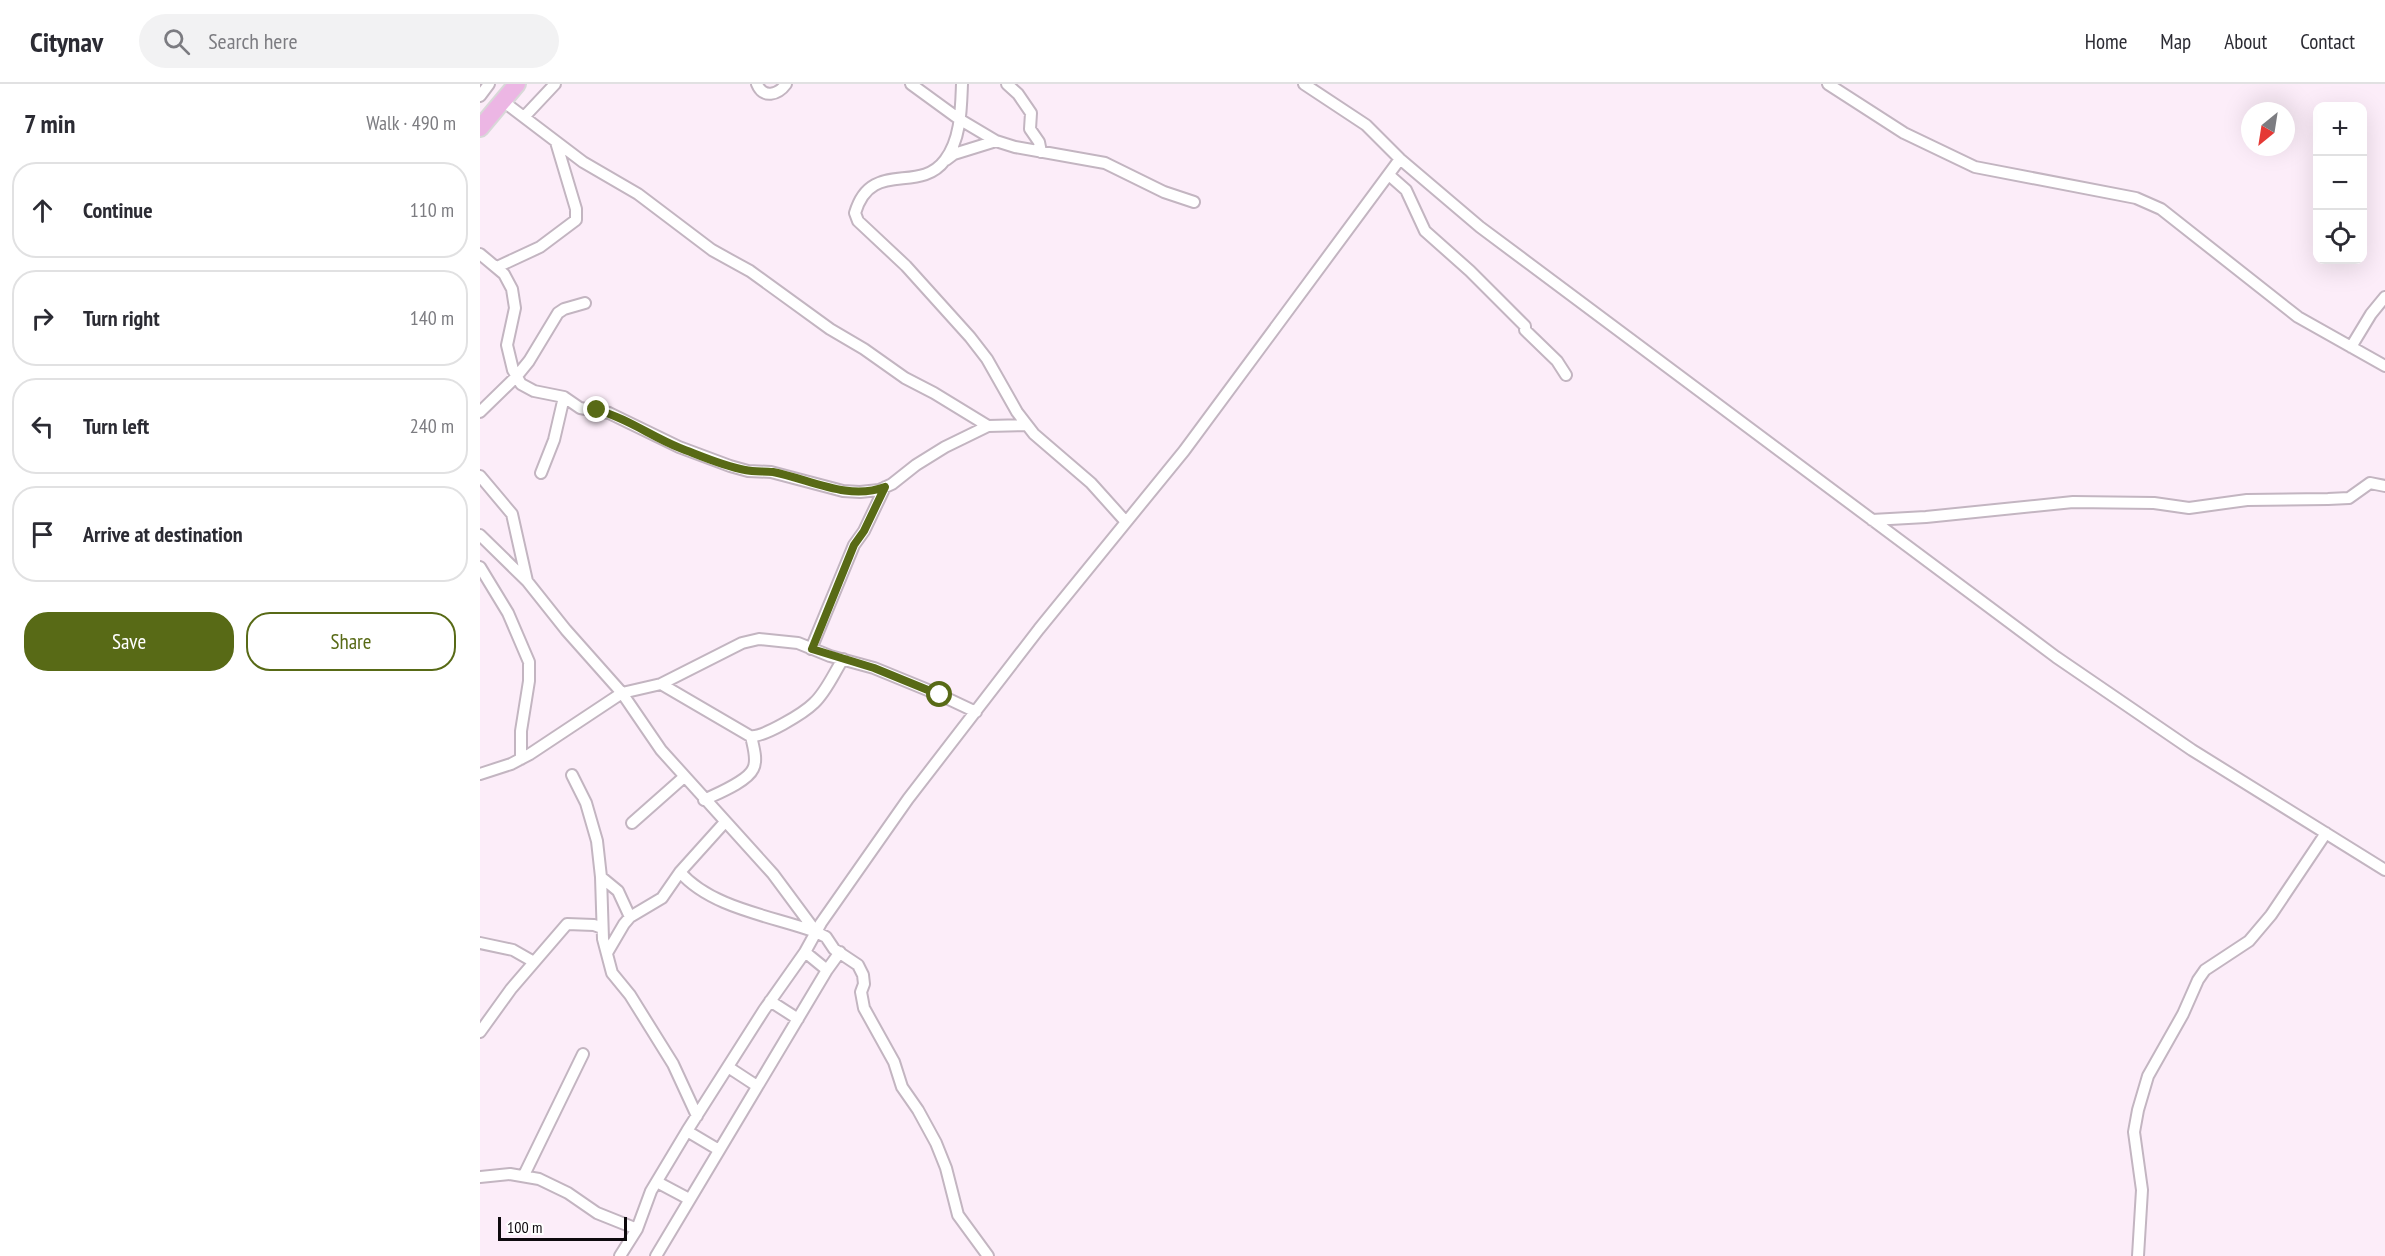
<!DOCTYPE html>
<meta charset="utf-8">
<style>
body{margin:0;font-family:"PT Sans Narrow",sans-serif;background:#f2f2f3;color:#2b2b33}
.controls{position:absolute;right:18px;top:18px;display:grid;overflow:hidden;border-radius:12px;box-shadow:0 6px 24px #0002}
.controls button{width:54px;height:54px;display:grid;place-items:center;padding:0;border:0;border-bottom:2px solid #e1e1e2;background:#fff;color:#2b2b33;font:30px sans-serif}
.compass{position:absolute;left:1761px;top:18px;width:54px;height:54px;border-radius:50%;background:#fff;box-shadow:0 6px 24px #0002;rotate:210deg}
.scale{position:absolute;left:18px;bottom:15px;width:129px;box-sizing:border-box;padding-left:6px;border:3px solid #0e0a0e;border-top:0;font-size:16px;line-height:21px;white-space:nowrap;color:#0e0a0e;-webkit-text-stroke:4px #fff;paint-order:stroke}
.stop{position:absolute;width:18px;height:18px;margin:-14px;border:4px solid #586a16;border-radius:50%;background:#fff}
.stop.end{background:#586a16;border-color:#fff;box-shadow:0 2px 6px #0008}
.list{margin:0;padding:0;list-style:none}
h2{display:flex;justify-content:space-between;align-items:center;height:78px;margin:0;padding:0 24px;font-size:26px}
h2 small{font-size:20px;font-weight:400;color:#7c7c81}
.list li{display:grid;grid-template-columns:39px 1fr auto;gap:18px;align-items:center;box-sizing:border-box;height:96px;margin:0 12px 12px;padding:0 12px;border:2px solid #e1e1e2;border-radius:24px}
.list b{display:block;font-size:22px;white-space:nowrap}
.list em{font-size:20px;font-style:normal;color:#7c7c81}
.actions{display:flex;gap:12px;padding:18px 24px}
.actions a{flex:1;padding:14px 0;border:2px solid #586a16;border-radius:24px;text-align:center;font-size:21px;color:#586a16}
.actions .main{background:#586a16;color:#fff}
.icon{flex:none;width:33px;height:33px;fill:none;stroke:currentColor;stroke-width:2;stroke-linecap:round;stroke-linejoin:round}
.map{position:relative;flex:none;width:1905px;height:1172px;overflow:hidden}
header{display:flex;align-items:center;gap:36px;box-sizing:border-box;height:84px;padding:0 30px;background:#fff;border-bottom:2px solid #e1e1e2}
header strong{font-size:28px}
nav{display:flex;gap:33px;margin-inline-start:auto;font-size:21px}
.search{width:420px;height:54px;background:#f2f2f3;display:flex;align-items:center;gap:15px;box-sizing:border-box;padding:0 21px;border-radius:33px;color:#7c7c81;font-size:22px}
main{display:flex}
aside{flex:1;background:#fff}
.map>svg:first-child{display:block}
</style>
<header>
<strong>Citynav</strong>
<div class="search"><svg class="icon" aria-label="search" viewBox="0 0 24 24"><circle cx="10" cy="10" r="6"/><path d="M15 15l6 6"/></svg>Search here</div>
<nav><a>Home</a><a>Map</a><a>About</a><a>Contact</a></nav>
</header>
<main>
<aside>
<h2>7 min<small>Walk · 490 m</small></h2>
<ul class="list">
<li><svg class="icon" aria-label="ahead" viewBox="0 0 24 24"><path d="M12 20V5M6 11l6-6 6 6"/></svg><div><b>Continue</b></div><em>110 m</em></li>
<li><svg class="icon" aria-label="right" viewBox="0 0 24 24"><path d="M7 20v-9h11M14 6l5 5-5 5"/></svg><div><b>Turn right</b></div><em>140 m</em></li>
<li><svg class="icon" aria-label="left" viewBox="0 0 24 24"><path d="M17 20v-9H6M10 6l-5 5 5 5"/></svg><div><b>Turn left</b></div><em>240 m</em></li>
<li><svg class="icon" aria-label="arrive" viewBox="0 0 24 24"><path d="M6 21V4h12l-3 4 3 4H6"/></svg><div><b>Arrive at destination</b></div></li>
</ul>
<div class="actions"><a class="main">Save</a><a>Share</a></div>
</aside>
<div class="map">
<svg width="1905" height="1172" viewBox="0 0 1905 1172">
<rect width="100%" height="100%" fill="#fcedf9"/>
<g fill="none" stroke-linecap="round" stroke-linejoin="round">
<defs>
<path id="minor" d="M277 0C283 15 298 11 306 0
M431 0 479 35 516 57 535 63 625 79 684 108 714 118
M482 0C481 25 481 55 465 76 439 111 391 74 375 129L378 137 426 182 490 253 507 275 537 328 554 350 611 399 646 438
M527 0 538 10 551 29 550 45 559 58 561 68
M824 0 886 41 920 75 1000 143 1576 573 1712 666 1905 786
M1348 0 1424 49 1495 83 1656 114 1681 125 1818 233 1905 282
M0 12 9 0
M24 18 103 78 158 110 232 166 270 187 350 245 384 265 425 294 454 309 508 342
M44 33 75 0
M466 76 474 70 516 57
M909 91 926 106 945 147 990 187 1045 242V246L1077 277 1086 291
M0 170 24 190 32 205 35 224 27 261 33 286 41 300 54 307 84 313 100 324 129 329 199 363 250 382 268 387 291 388 363 407 380 408 399 406 412 400 436 381 465 363 508 342 546 341
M17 183 60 163 96 136V125L76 58
M1871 263 1891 230 1905 213
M0 328 36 293 49 277 78 229 84 225 105 219
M61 389 74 356 84 313
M0 392 32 430 47 497
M1392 436 1446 433 1593 418 1674 419 1709 424 1767 416 1848 415 1869 414 1890 399 1905 402
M0 451 47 497 86 546 142 609 181 666 293 790 336 848 346 853 354 865 378 881 383 891 384 900 381 908 384 924 414 978 422 1003 438 1026 456 1059 466 1084 478 1131 508 1172
M0 483 28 529 49 578V597L41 647V675
M331 565 374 461 384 447 405 403
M181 600 270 652C283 654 324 629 334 619 346 608 354 589 363 575
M0 690 31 680 50 670 142 609 181 600 262 559 279 555 318 559 350 572 394 584 460 611 496 628
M92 691 106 719 117 757 121 793 123 855 132 889 150 911 193 980 217 1032
M224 716C236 710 267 698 273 685 278 676 273 662 271 652
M152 739 204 693
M200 788C231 824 292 832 336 848
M121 793 138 807 150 833
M0 859 33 866 54 878
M325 868 347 886
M127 869 144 840 150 833 182 814 200 788 245 738
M290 917 318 935
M0 948 31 905 87 840 114 841 122 844
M248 983 277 1002
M207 1047 239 1066
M44 1091 103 970
M0 1093 30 1090 59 1095 88 1109 117 1129 157 1145
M177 1098 209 1115
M140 1172 157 1145 171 1107 207 1047 284 926 325 868 341 839 428 715 559 545 704 367 920 75
M176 1172 347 886 360 868
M1658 1172 1662 1106 1654 1048 1658 1026 1668 992 1703 930 1718 896 1725 886 1769 857 1791 831 1846 749"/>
<path id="trunk" d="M0 44 37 0"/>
</defs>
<use href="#minor" stroke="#c3b5c1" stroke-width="14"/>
<use href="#trunk" stroke="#d8d8d8" stroke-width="20"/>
<use href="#minor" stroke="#fff" stroke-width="10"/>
<use href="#trunk" stroke="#ecb6e4" stroke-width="16"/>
</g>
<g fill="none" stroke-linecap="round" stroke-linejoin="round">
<path stroke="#586a16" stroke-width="8" d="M117 326C147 334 172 353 200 364 221 372 243 382 265 386 274 388 284 387 293 388 329 395 368 417 405 403L384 447 374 461 332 565 394 584 460 611"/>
</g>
</svg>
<div class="controls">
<button>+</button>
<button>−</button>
<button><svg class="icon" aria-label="locate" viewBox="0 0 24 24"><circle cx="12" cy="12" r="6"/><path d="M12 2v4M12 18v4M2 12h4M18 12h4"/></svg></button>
</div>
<svg class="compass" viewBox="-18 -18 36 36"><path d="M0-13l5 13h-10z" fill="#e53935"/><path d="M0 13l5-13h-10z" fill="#7c7c81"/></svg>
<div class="scale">100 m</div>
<div class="stop" style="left:460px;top:611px"></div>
<div class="stop end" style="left:117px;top:326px"></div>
</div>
</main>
